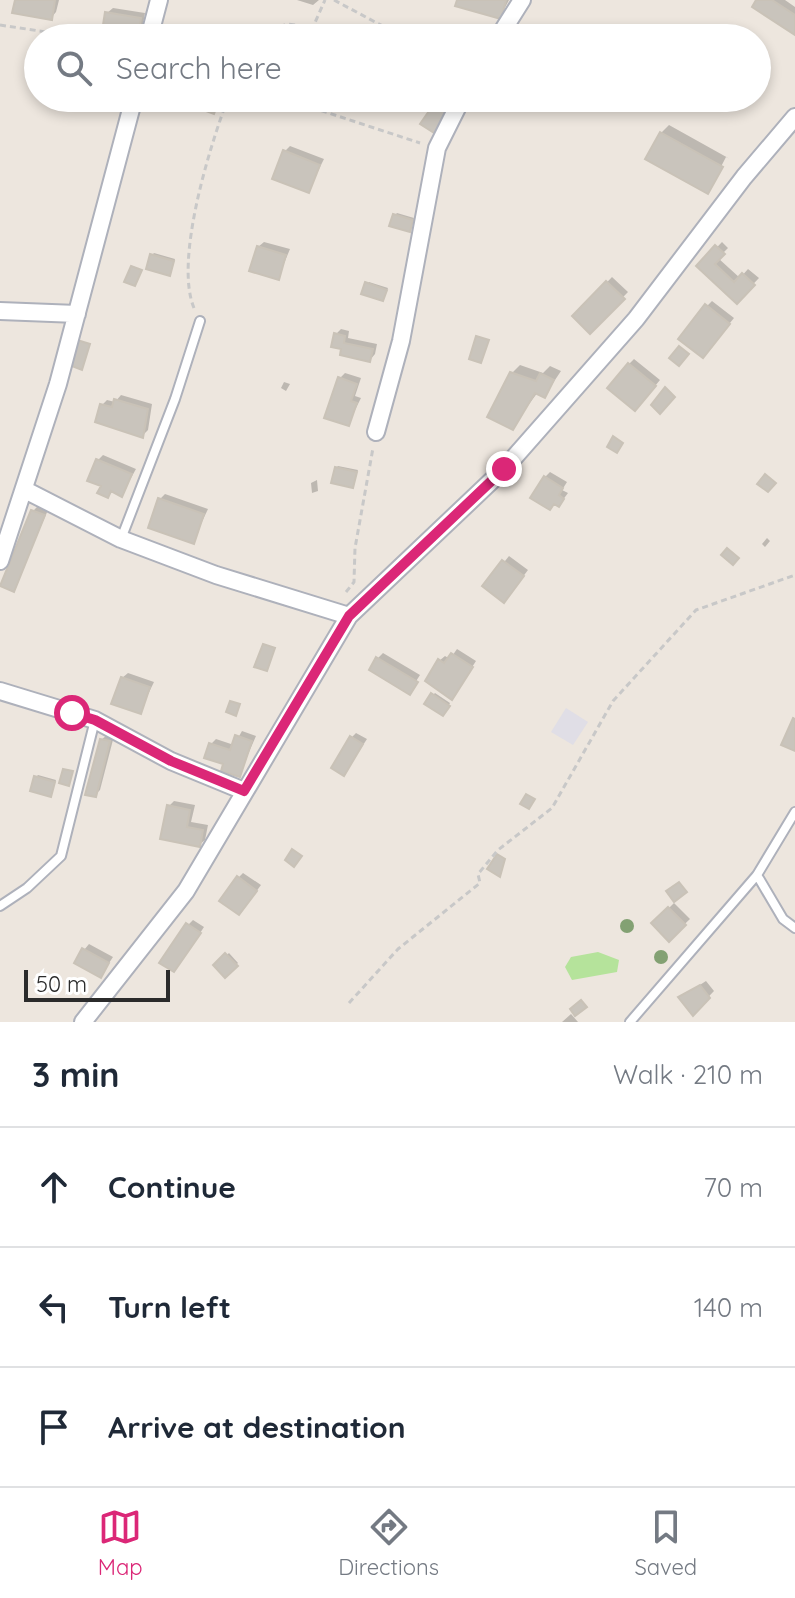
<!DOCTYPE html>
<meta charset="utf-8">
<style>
body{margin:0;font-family:Quicksand,sans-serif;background:#f2f2f3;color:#1f2937}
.scale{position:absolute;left:24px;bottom:20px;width:146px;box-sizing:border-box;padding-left:8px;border:4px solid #2b2b2b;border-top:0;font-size:22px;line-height:28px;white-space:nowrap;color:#2b2b2b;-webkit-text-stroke:6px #fff;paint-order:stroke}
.stop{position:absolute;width:24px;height:24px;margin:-18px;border:6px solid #db2777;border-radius:50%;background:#fff}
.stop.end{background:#db2777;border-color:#fff;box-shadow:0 2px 8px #0008}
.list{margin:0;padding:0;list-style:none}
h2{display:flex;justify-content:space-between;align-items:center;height:104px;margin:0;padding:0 32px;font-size:34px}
h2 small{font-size:26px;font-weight:400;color:#747a83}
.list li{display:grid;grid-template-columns:52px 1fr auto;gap:24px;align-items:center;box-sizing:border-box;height:120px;padding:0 32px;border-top:2px solid #e0e1e3}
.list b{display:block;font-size:30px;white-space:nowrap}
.list em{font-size:26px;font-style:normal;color:#747a83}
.icon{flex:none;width:44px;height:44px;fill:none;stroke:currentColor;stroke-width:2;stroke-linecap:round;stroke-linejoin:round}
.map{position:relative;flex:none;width:795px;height:1022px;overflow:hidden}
.search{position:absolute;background:#fff;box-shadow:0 4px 12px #0003;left:24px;right:24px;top:24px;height:88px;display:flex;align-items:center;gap:20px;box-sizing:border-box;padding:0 28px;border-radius:44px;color:#747a83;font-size:30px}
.sheet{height:464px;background:#fff}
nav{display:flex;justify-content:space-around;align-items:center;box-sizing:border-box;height:112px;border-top:2px solid #e0e1e3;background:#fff;font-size:22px;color:#747a83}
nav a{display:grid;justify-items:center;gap:4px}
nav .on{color:#db2777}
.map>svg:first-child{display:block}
</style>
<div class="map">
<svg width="795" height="1022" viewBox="0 0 795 1022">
<rect width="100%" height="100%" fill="#ede6de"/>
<path fill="#e0dee6" d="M566 708 588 722 573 745 551 732Z"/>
<path fill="#b5e39b" d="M598 952 619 960 617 972 572 980 565 967 571 957Z"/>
<path fill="#0003" d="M17 0H59L56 12 51 18Z
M297 0H319L313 5Z
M459 0H509L500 17Z
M759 0H785L795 7V32Z
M113 8 145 13 142 30 137 35 107 13Z
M471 25 490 35 488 38H463Z
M666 28 686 38H658Z
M440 98H454L433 131 423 124Z
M669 125 730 159 726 157 708 192 661 133Z
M290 146 324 159 308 191 285 151Z
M397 213 414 218 409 230 395 215Z
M264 242 290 249 278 278 258 247Z
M722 242 728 248 718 258 740 278 748 269 759 278 737 301 699 266Z
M154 253 175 259 170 274 152 255Z
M612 277 628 292 590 331 575 316Z
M369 282 388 288 384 297 367 284Z
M712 301 734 318 708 350 707 306Z
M341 329 349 331 348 338 377 344 375 354 370 360 343 348 336 334Z
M634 359 660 380 640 404 629 364Z
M520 365 543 373 550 366 561 371 545 395 538 392 512 427V373Z
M345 373 361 378 355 396 361 398 348 424 340 378Z
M284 382 290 384 286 391 281 388Z
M121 395 152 404 148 430 142 436 102 405 107 400 115 402Z
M103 455 136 469 122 494 113 490 107 495 98 460Z
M338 466 358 470 352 486 336 468Z
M550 472 567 482 562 490 568 493 559 505 545 477Z
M317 480 318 491 312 493 311 483Z
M165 494 208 509 193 541 160 499Z
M38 506 48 510 13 590 33 511Z
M767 538 770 541 765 547 762 544Z
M509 556 528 570 509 595 485 586Z
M457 649 476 661 452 698 439 661 445 656 450 659Z
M383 653 420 675 411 689 378 658Z
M128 673 154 682 140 711 122 678Z
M435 693 450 703 445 712 433 695Z
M242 731 256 736 239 775 211 744 216 739 234 745Z
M356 733 367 739 344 774 351 738Z
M107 735 114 736 100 790 95 795 101 740Z
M38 775 56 780 51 795 36 777Z
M174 801 195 805 191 822 208 825 205 840 199 845 169 806Z
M243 873 261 885 244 908 238 878Z
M674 903 690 919 669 939 654 923Z
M193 920 204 927 179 965 188 925Z
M89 944 113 957 101 975 84 950Z
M229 953 238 963 226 975 216 965Z
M706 981 714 991 693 1013 681 997Z
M571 1014 578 1022H562Z"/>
<path fill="#c9c4bc" stroke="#c9c2b7" stroke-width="2" d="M15 0H55L52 20 12 13Z
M457 0H506L501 19 455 6Z
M756 0H772L795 15V35L752 7Z
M105 12 141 18 138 38 123 35 124 28 103 25Z
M467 26 489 38H461Z
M195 98 219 100 214 114 192 106Z
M438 98 453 105 434 133 420 124Z
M660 132 723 167 708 194 645 159Z
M283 150 320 165 309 193 272 179Z
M393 214 413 220 410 232 389 226Z
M715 245 725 254 715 264 734 282 742 273 755 285 737 304 696 266Z
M257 246 286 255 279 280 249 271Z
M150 254 174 261 170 276 146 269Z
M131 266 142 270 135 286 124 282Z
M606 281 625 299 590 334 572 316Z
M365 282 387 290 383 301 361 294Z
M705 304 730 324 703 358 678 339Z
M334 333 345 336 344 343 373 349 370 362 340 355 341 349 331 347Z
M476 336 489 340 481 363 469 359Z
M77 340 90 344 82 370 69 365Z
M679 346 689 354 679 366 669 358Z
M628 363 656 386 635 411 607 388Z
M510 372 536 381 540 373 554 380 545 398 535 393 513 430 487 417Z
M338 377 357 384 351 401 357 403 349 426 324 418Z
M665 387 675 397 660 414 651 405Z
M114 399 148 409 143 438 95 422 100 404 112 407Z
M613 436 623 443 617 453 607 447Z
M96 459 132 474 122 497 111 491 108 498 97 493 101 486 87 481Z
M335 467 357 472 353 488 331 483Z
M765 474 776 483 768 492 757 484Z
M544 476 563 488 559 495 564 499 559 507 554 504 550 510 530 498Z
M158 498 204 514 194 544 148 528Z
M31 510 45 515 14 592 0 586Z
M727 548 739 558 733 565 721 555Z
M502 560 524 576 504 603 482 586Z
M263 644 275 648 267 671 254 667Z
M451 653 473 667 452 700 425 681 438 659 444 663Z
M376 657 418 682 410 695 369 670Z
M121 677 150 687 141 714 111 704Z
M431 693 450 706 443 716 424 704Z
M230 701 240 704 236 716 226 712Z
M793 718 795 719V751L781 745Z
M235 735 252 741 240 777 221 771 223 764 204 758 209 743 230 750Z
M350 736 363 744 344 776 331 768Z
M100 739 110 741 96 797 85 795Z
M63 769 73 771 69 786 59 783Z
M34 776 55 782 51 797 30 791Z
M526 794 535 799 529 809 520 804Z
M167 805 190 810 187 827 203 830 200 847 160 839Z
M292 849 302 856 294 867 285 860Z
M497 854 505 859 500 877 487 869Z
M237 876 257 891 239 915 219 901Z
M679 882 687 892 674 902 666 891Z
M668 907 686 925 669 942 651 923Z
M186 923 201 933 174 972 159 963Z
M82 948 109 963 101 978 74 963Z
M225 953 238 966 225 978 213 965Z
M700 985 710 998 693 1016 678 997Z
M581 1000 587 1007 575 1016 570 1009Z"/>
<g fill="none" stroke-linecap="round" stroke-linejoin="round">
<defs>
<path id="service" d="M121 539 175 399 200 321
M757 875 783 919 795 928
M0 906 27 888 61 856 95 720
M630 1022 757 875 795 812"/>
<path id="minor" d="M149 38 159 0
M498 38 522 0
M0 311 77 314
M376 432 401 341 437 148 462 98
M25 490 121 539 216 575 349 616
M0 561 58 384 134 98
M0 691 95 720 171 761 244 791
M83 1022 186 891 349 616 504 469 636 319 744 177 795 117"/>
</defs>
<use href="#service" stroke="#aeb1bb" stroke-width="12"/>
<use href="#minor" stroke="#aeb1bb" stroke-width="20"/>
<path stroke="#c8c8c8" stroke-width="3" stroke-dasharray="6 4" stroke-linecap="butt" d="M334 0 390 30 415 38
M0 25 86 38
M263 38 286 24 313 27 325 0
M283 98 420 143
M194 308C174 260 210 146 228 98
M346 592 354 582 355 548 373 448
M349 1003 398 949 480 883 478 874 498 850 552 808 613 701 696 610 795 575"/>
<use href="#service" stroke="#fff" stroke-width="8"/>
<use href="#minor" stroke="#fff" stroke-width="16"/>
</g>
<g fill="#83a173">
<circle cx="627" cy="926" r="7"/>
<circle cx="661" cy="957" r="7"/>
</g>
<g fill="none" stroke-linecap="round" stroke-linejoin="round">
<path stroke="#db2777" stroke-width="10" d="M72 713 95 720 171 761 244 791 349 616 504 469"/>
</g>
</svg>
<div class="scale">50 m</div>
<div class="stop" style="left:72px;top:713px"></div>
<div class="stop end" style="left:504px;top:469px"></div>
<div class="search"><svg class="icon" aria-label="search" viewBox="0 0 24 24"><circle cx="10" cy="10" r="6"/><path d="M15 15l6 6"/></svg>Search here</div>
</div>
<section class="sheet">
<h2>3 min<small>Walk · 210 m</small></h2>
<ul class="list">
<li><svg class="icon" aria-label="ahead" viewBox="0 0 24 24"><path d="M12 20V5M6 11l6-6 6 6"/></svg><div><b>Continue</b></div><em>70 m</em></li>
<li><svg class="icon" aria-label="left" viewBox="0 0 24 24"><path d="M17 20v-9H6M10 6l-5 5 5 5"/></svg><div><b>Turn left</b></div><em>140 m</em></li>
<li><svg class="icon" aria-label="arrive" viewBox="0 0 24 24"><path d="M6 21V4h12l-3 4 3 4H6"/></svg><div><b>Arrive at destination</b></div></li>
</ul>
</section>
<nav>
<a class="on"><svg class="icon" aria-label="map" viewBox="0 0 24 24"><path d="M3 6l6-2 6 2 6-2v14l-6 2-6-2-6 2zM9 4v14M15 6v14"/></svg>Map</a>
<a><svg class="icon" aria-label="directions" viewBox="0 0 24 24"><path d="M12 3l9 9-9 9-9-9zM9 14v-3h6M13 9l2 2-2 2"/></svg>Directions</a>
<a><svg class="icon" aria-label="saved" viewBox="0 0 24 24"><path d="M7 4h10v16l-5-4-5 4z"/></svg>Saved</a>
</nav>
